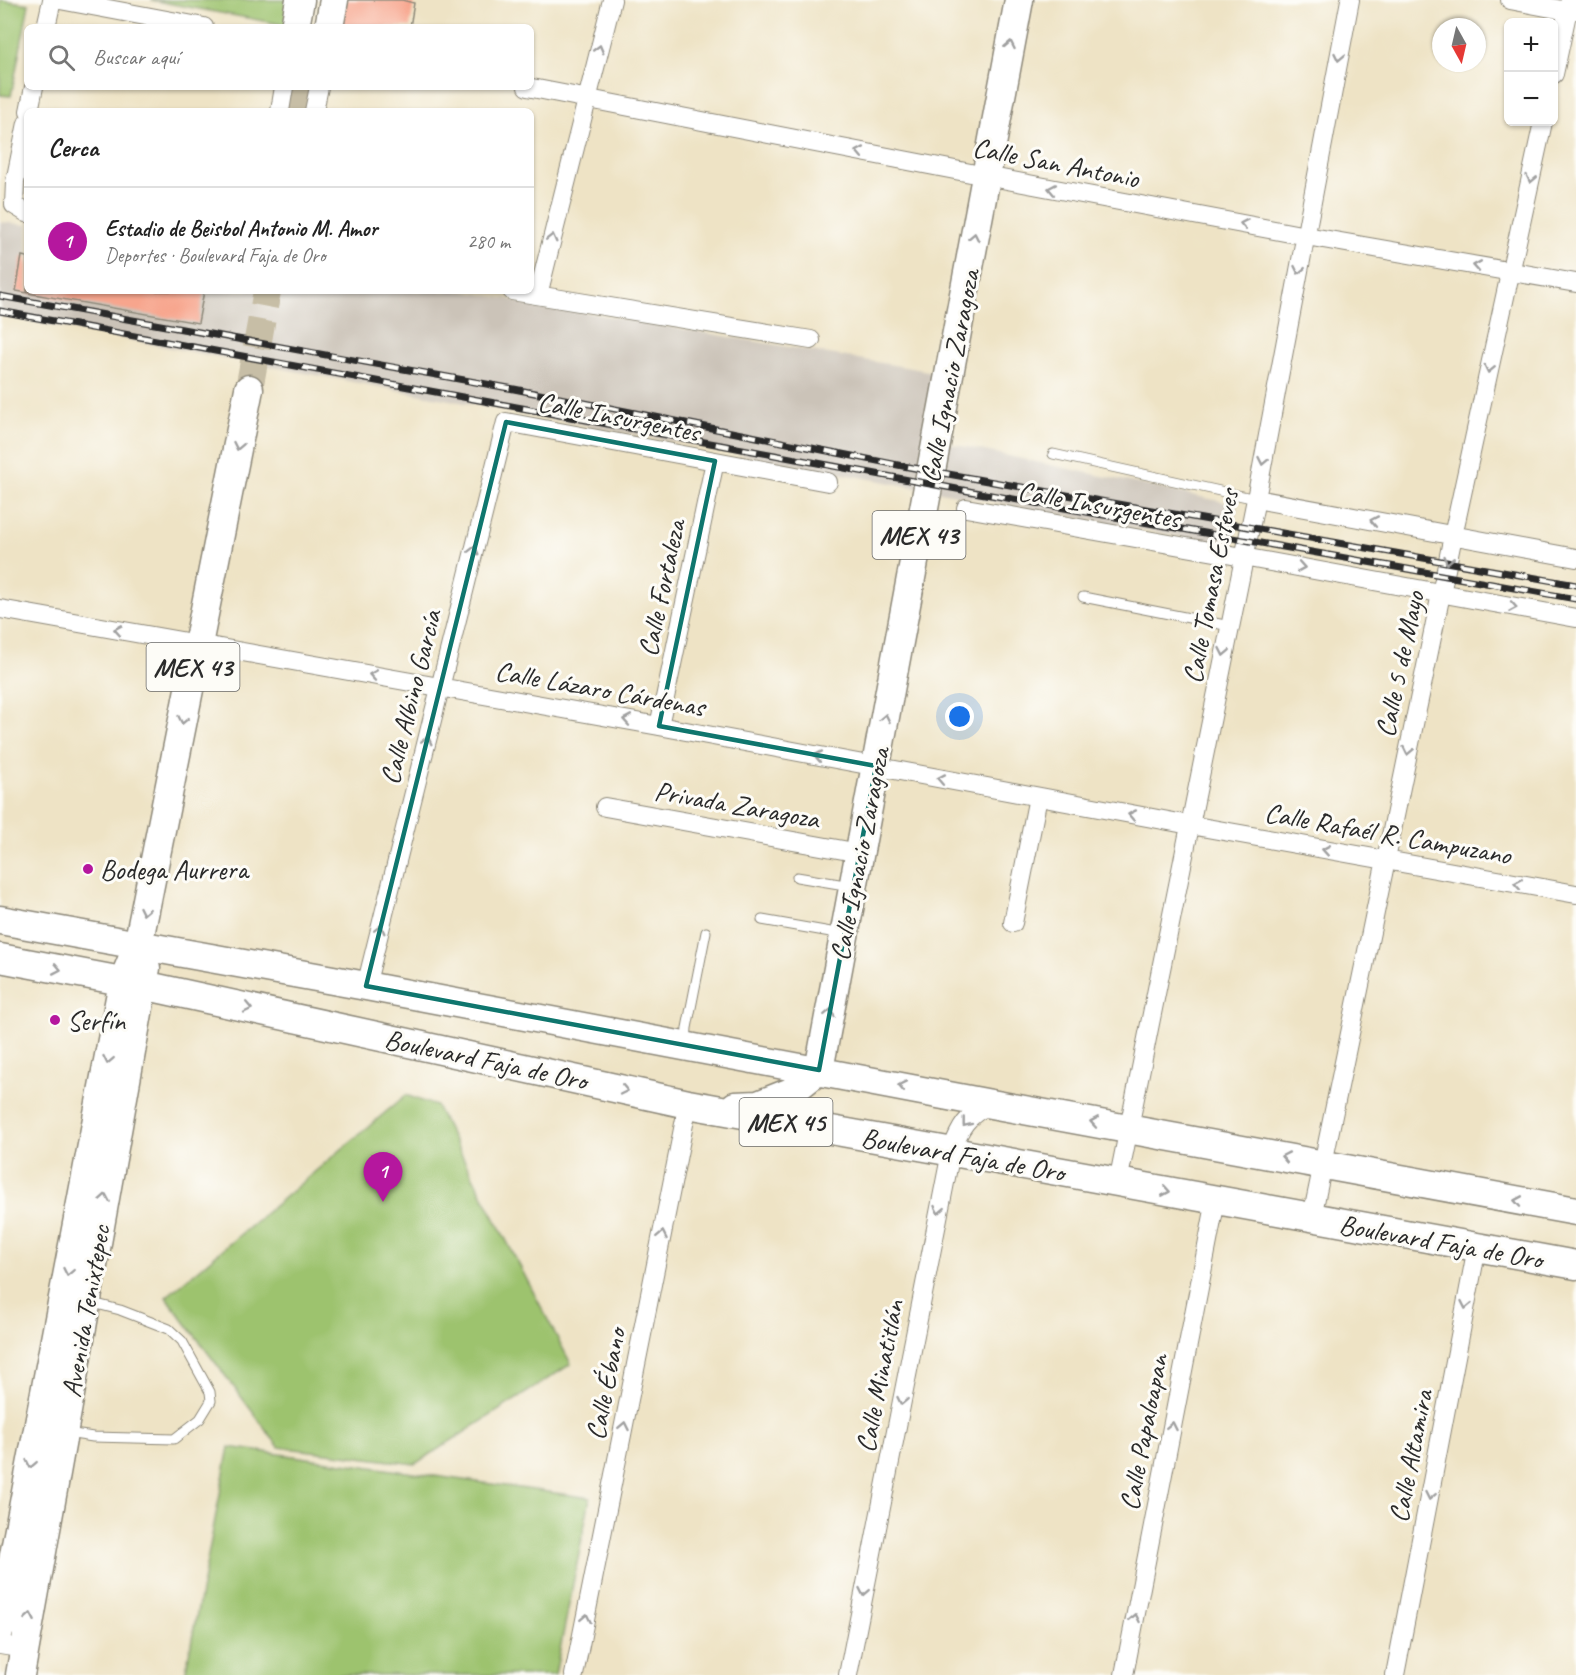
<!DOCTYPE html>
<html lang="es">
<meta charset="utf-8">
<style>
body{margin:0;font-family:Caveat,sans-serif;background:#f2f2f2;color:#222}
.controls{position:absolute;right:18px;top:18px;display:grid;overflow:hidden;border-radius:9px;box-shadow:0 2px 4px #0004}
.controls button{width:54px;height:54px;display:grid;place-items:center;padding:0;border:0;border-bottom:2px solid #e0e0e0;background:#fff;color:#222;font:30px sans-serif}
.compass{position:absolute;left:1432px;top:18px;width:54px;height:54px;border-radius:50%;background:#fff;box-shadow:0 2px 4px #0004;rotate:172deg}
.you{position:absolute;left:960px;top:717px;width:21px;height:21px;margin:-15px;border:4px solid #fff;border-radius:50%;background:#1a73e8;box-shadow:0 0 0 9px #1a73e833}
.badge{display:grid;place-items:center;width:39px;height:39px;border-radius:50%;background:#b5179e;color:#fff;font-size:20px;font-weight:700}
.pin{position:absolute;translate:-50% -50px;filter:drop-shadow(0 2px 3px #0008)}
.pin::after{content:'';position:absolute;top:32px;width:21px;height:18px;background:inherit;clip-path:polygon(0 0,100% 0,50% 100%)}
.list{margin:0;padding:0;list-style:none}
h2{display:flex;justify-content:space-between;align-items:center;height:78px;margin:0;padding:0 24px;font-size:26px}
h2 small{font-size:20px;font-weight:400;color:#767676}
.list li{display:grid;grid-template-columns:39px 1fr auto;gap:18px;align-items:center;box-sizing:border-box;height:108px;padding:0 24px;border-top:2px solid #e0e0e0}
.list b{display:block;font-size:22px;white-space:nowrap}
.list p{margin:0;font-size:20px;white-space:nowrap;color:#767676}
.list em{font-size:20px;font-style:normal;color:#767676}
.icon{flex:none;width:33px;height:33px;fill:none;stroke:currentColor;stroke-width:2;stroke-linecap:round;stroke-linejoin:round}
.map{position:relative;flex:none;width:1576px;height:1675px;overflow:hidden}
.search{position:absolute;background:#fff;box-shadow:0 2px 4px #0004;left:24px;top:24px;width:510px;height:66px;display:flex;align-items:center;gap:15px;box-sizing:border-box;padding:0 21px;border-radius:9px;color:#767676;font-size:22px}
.panel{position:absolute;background:#fff;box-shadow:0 2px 4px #0004;left:24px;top:108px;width:510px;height:186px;border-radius:9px}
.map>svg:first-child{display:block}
</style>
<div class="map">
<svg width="1576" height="1675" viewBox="0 0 1576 1675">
<rect width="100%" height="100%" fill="#fdfcf7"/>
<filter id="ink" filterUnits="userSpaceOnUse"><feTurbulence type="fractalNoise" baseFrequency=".0167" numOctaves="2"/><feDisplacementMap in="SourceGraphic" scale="12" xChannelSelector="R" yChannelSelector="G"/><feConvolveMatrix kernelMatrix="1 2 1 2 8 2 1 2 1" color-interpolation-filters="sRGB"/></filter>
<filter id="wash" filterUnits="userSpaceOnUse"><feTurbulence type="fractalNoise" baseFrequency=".008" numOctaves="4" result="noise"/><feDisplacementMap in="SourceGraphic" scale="24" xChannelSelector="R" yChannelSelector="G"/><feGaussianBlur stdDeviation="1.35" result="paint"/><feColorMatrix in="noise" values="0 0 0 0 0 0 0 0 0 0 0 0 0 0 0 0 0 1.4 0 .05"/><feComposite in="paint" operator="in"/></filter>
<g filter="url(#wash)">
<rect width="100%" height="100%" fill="#eee3c5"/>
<path fill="#cbc3b8" d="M0 222 27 225V291H462L934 372 924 438 1238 505 1229 546 0 316Z"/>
<path fill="#9dc36e" stroke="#64774c" stroke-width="1.5" d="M0 0 29 4 11 96 0 95Z
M151 0H294L290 26Z
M406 1095 436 1106 571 1364 415 1464 279 1447 166 1297Z
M229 1447 590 1498 555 1675H185Z"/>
<g id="blocks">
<path fill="#f7a58d" d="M339 0H402L414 3 410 27H333Z
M22 256 27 257V291H204L198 323 16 291Z"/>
</g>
</g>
<g filter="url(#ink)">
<use href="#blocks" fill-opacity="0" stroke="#8c8778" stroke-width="1.5"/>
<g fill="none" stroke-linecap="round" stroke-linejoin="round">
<path stroke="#c7bea6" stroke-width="28" stroke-dasharray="28 14" stroke-linecap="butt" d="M314 27 315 26
M299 111 304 87
M249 389 267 291"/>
<defs>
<path id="lane" d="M1053 454 1256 499
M1083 597 1230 626
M797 877 851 886
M762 920 842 934
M686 1043 687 1028 706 932
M67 1433 93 1437 174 1439 200 1419 211 1401 210 1392 182 1341 169 1329 120 1310 89 1302"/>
<path id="street" d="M60 0 204 27
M1510 0 1567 11 1576 10
M46 27 52 0
M1554 74 1570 0
M527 87 986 176 1306 236 1576 283
M29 111 34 87
M280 111 284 87
M314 111 319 87
M27 123 15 182 14 205 27 213
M512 291 811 340
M538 295 612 0
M1256 499 1576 558
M966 508 1243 557 1576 618
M0 609 659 726 1190 825 1576 894
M659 726 715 461
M605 807 860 853
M1013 923 1038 797
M366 986 506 422 828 482
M1118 1182 1256 499 1350 0
M1312 1217 1454 531 1543 122
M0 1645 25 1649
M574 1675 688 1104
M848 1675 951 1152C960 1127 967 1115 991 1104
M1124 1675 1216 1200
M1395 1675 1477 1247"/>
<path id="primary" d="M295 27 300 0
M329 27 334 0
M0 920 366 986 991 1104 1576 1211
M0 958 143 985 688 1104 1576 1265
M735 1106 758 1105 791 1092 819 1070 1019 0
M0 1629 123 982 138 945 249 389
M20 1675 146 968"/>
</defs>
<use href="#lane" stroke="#8c8778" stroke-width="11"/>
<use href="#street" stroke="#8c8778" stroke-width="20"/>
<use href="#primary" stroke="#8c8778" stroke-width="31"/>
<use href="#lane" stroke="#fff" stroke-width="9"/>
<use href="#street" stroke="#fff" stroke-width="18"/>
<use href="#primary" stroke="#fff" stroke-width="28"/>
<defs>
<path id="rail" d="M0 296 514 389 903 466 1576 585
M0 311 957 489 1576 599"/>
</defs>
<use href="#rail" stroke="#2b2b2b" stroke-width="7"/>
<use href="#rail" stroke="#fdfcf7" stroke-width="4.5" stroke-dasharray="14" stroke-linecap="butt"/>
</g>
<defs><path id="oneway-chevron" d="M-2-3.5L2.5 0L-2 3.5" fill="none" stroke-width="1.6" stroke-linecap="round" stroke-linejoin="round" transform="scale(1.5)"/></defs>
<g stroke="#a0a0a0">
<use href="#oneway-chevron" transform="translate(1010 45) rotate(-79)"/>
<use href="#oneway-chevron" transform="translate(599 49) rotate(-75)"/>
<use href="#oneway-chevron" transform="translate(1339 57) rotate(101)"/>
<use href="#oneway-chevron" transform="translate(860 152) rotate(-169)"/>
<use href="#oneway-chevron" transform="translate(1531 179) rotate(102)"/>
<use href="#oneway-chevron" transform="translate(1052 189) rotate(-169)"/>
<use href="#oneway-chevron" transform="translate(1244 224) rotate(-169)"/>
<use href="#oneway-chevron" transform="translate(974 237) rotate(-79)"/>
<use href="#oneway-chevron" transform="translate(552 238) rotate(-76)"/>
<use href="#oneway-chevron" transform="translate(1477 266) rotate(-170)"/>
<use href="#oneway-chevron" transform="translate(1299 270) rotate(101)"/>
<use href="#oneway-chevron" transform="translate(1489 369) rotate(102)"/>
<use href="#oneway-chevron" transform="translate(238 446) rotate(101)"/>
<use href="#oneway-chevron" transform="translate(1263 461) rotate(101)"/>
<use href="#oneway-chevron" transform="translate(1374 521) rotate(-169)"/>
<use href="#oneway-chevron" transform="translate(474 550) rotate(-76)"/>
<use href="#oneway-chevron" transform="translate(1448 560) rotate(102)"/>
<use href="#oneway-chevron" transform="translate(1301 567) rotate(10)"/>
<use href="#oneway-chevron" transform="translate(1513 607) rotate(10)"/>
<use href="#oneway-chevron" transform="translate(118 630) rotate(-170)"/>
<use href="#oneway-chevron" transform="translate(1224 652) rotate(101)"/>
<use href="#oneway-chevron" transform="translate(373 675) rotate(-170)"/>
<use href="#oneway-chevron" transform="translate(885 718) rotate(-79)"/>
<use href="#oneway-chevron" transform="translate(183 720) rotate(101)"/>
<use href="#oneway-chevron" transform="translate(627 720) rotate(-170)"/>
<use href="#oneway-chevron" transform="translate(427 740) rotate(-76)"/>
<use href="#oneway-chevron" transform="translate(1408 751) rotate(102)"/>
<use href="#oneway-chevron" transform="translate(818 756) rotate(-169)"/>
<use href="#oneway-chevron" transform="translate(941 779) rotate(-169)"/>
<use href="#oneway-chevron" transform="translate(1132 815) rotate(-169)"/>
<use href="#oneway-chevron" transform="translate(1326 850) rotate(-170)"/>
<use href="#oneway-chevron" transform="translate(1518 884) rotate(-170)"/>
<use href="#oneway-chevron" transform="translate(144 911) rotate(101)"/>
<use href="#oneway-chevron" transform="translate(380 929) rotate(-76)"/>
<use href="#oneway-chevron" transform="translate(57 969) rotate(11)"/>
<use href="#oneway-chevron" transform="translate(248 1008) rotate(12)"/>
<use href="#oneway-chevron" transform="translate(830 1013) rotate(-79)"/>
<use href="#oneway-chevron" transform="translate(108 1060) rotate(101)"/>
<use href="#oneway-chevron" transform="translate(902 1086) rotate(-169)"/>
<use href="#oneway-chevron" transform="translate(624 1090) rotate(12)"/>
<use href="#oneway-chevron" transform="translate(1094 1122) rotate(-170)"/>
<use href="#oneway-chevron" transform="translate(966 1123) rotate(128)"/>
<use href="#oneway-chevron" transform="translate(1285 1157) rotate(-169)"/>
<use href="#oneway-chevron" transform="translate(1166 1191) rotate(10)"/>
<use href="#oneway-chevron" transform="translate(105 1198) rotate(-80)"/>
<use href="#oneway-chevron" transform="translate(1518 1201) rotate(-170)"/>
<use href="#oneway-chevron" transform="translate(939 1210) rotate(101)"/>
<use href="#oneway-chevron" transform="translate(662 1235) rotate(-79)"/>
<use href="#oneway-chevron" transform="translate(68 1272) rotate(101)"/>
<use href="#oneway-chevron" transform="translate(1466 1305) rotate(101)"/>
<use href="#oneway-chevron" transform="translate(902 1401) rotate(101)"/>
<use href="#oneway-chevron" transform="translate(624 1426) rotate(-79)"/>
<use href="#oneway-chevron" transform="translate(1172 1426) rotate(-79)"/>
<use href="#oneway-chevron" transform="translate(31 1464) rotate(101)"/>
<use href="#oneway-chevron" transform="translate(1430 1496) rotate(101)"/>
<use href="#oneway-chevron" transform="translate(864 1592) rotate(101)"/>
<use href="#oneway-chevron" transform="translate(30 1617) rotate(-80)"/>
<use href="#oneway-chevron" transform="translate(586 1618) rotate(-79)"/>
<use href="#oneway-chevron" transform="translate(1135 1618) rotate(-79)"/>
</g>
</g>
<path fill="none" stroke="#0f766e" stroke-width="4.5" stroke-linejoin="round" d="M506 422 715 461 659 726 876 766 819 1070 366 986Z"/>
<g fill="#b5179e" stroke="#fdfcf7" stroke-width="2">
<circle cx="88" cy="869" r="6"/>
<circle cx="55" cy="1020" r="6"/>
</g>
<g text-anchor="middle" stroke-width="6" stroke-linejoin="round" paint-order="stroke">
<g fill="#fdfcf7" stroke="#6a6a68" stroke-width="1.5">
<rect x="872.5" y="511" width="93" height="48" rx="4.5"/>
<rect x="146.5" y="643" width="93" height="48" rx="4.5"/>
<rect x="739.5" y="1098" width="93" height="48" rx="4.5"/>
</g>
<g font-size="27" font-weight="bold" fill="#2b2b2b">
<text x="919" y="544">MEX 43</text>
<text x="193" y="676">MEX 43</text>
<text x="786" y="1131">MEX 45</text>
</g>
<g font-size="28" fill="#2b2b2b" stroke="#fdfcf7">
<text transform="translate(1056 162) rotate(11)" y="10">Calle San Antonio</text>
<text transform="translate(949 376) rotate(-79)" y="10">Calle Ignacio Zaragoza</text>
<text transform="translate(619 416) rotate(11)" y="10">Calle Insurgentes</text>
<text transform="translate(1099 504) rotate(10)" y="10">Calle Insurgentes</text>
<text transform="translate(1210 586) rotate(-79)" y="10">Calle Tomasa Esteves</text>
<text transform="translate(661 588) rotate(-78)" y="10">Calle Fortaleza</text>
<text transform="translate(1399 664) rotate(-78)" y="10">Calle 5 de Mayo</text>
<text transform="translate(600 688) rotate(10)" y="10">Calle Lázaro Cárdenas</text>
<text transform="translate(410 697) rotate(-76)" y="10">Calle Albino García</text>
<text transform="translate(737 804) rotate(10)" y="10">Privada Zaragoza</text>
<text transform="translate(1388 833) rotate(10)" y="10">Calle Rafaél R. Campuzano</text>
<text transform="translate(859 854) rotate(-79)" y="10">Calle Ignacio Zaragoza</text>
<text transform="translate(486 1059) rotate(12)" y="10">Boulevard Faja de Oro</text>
<text transform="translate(963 1154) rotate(10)" y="10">Boulevard Faja de Oro</text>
<text transform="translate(1441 1241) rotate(10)" y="10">Boulevard Faja de Oro</text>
<text transform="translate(85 1311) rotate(-80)" y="10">Avenida Tenixtepec</text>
<text transform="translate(879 1376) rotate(-79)" y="10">Calle Minatitlán</text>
<text transform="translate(605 1384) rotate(-79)" y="10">Calle Ébano</text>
<text transform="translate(1143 1432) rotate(-79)" y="10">Calle Papaloapan</text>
<text transform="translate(1410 1456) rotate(-79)" y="10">Calle Altamira</text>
</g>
<g font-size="28" fill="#2b2b2b" stroke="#fdfcf7" text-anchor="start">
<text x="100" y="879">Bodega Aurrera</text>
<text x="67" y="1030">Serfín</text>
</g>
</g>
</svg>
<div class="controls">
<button>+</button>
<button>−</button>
</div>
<svg class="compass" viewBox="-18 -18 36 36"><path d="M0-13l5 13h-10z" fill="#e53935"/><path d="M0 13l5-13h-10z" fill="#767676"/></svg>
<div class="you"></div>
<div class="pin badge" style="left:383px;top:1202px">1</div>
<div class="search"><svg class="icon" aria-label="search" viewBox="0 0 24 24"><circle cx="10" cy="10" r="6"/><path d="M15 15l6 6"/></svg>Buscar aquí</div>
<section class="panel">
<h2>Cerca<small></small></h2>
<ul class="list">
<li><span class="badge">1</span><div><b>Estadio de Beisbol Antonio M. Amor</b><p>Deportes · Boulevard Faja de Oro</p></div><em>280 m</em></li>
</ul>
</section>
</div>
